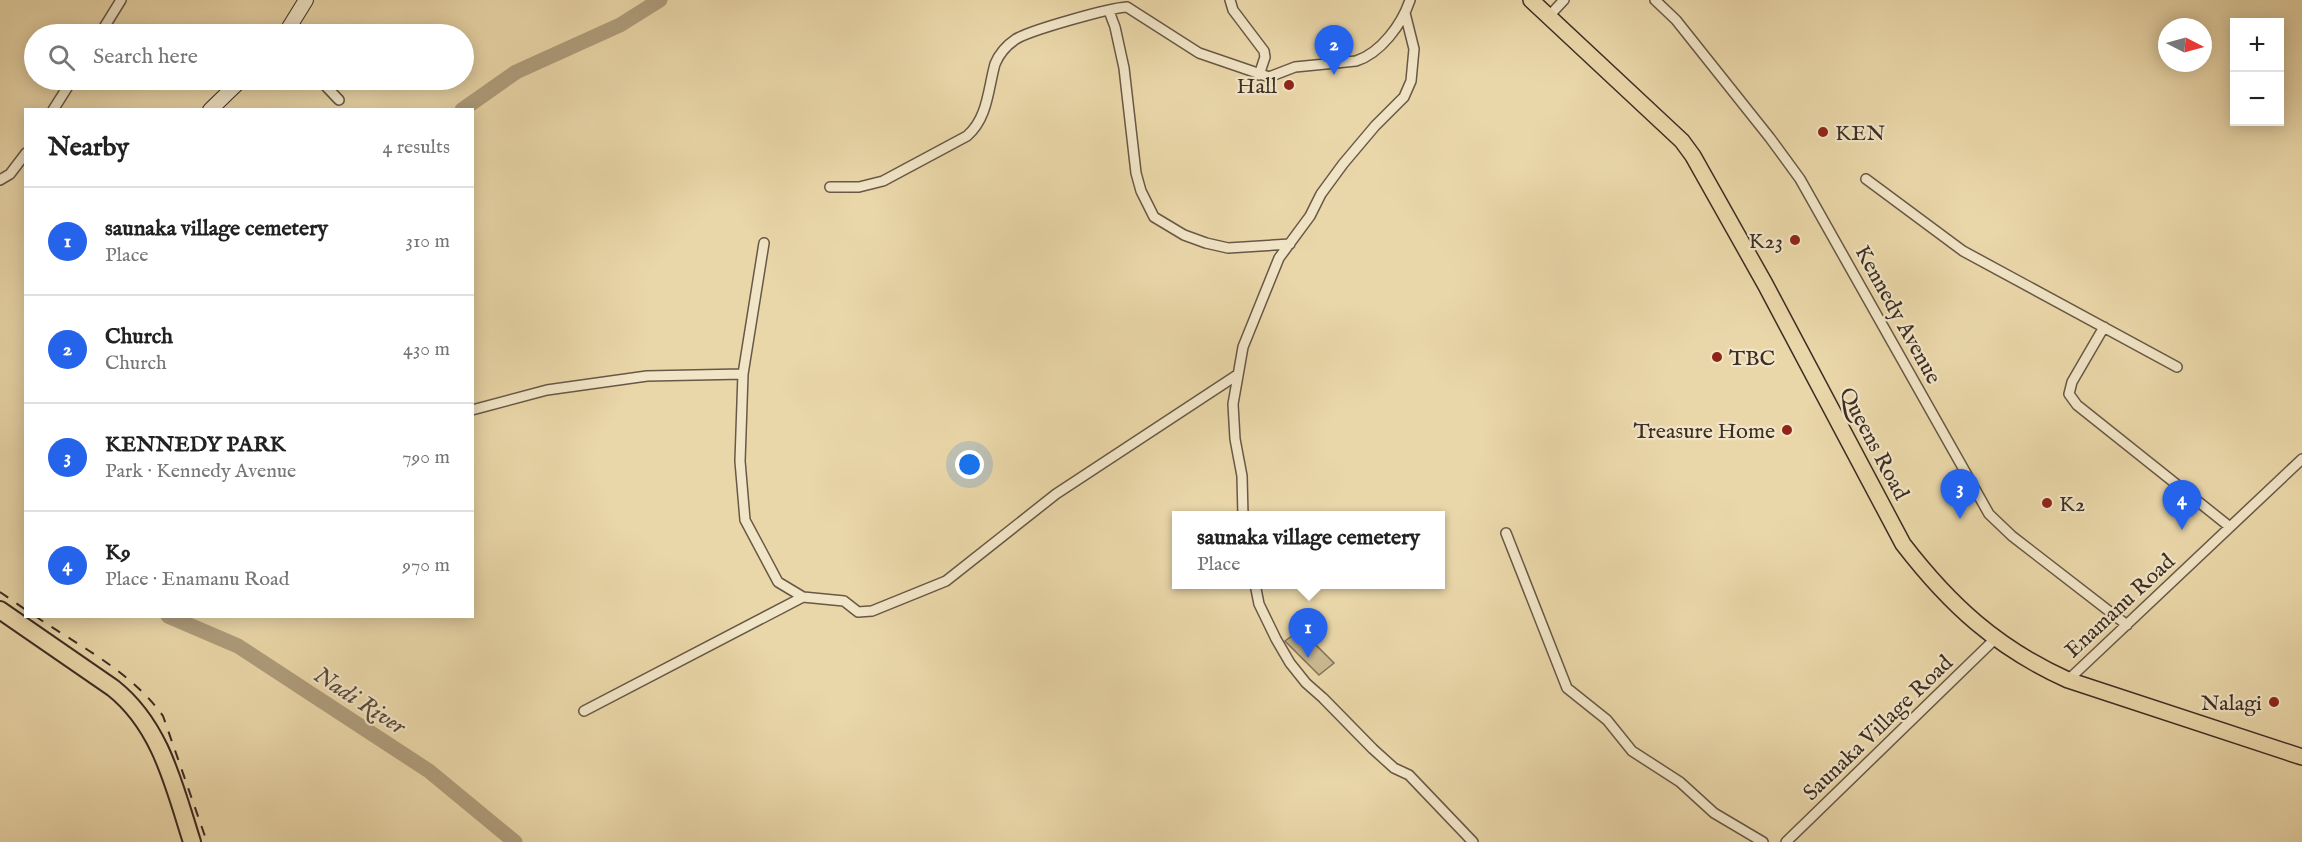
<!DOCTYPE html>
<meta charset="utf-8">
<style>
body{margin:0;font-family:"IM FELL English",serif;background:#f2f2f2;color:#222}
.controls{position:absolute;right:18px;top:18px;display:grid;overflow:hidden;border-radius:0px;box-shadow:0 3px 15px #0003}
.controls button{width:54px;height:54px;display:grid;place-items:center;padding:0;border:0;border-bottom:2px solid #e0e0e0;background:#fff;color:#222;font:30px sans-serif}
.compass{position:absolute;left:2158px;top:18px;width:54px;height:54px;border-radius:50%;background:#fff;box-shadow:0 3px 15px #0003;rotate:96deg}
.you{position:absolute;left:970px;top:465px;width:21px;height:21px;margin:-15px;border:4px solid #fff;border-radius:50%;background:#1a73e8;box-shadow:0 0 0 9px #1a73e833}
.badge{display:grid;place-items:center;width:39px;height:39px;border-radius:50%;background:#2563eb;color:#fff;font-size:20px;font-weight:700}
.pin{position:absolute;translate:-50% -50px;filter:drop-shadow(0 2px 3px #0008)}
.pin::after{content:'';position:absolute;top:32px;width:21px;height:18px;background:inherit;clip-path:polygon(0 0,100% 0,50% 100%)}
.popup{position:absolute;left:1172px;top:511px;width:273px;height:78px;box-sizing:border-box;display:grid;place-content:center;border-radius:0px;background:#fff;filter:drop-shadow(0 2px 4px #0005);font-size:20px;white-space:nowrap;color:#767676}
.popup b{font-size:22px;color:#222}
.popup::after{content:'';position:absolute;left:50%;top:100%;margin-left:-12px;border:12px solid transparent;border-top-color:#fff}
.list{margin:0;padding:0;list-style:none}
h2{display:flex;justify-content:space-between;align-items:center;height:78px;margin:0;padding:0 24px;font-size:26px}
h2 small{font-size:20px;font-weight:400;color:#767676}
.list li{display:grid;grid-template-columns:39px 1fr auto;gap:18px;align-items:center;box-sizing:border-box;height:108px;padding:0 24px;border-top:2px solid #e0e0e0}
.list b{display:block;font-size:22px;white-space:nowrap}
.list p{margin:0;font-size:20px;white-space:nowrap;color:#767676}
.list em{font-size:20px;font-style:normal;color:#767676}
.icon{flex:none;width:33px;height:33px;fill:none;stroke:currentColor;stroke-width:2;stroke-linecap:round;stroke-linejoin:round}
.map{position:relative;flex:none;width:2302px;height:842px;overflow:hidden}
.search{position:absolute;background:#fff;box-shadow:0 3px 15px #0003;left:24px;top:24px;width:450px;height:66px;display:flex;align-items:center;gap:15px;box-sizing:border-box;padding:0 21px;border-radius:33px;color:#767676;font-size:22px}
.panel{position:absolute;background:#fff;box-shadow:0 3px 15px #0003;left:24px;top:108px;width:450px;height:510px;border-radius:0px}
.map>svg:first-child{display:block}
</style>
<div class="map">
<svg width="2302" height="842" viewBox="0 0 2302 842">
<rect width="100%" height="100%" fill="#ead7a9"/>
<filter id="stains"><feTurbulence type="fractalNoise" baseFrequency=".00333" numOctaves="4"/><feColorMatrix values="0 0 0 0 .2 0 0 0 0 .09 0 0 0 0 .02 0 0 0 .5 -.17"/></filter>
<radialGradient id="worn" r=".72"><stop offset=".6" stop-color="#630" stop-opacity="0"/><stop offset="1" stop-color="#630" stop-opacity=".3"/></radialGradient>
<path fill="#ccba93" stroke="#84745c" stroke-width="1.5" d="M1305 626 1315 644 1334 663 1319 675 1285 641Z"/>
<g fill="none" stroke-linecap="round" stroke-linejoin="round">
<path stroke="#af9d7c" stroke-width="15" d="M462 110 516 72 620 25 660 0
M168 616 238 646 429 771 515 842"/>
<defs>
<path id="minor" d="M1230 0 1233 10 1264 51 1265 57 1259 75
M1655 0 1676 20 1770 138 1800 179 1989 514 2012 536 2127 625
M1109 11 1115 27 1124 68 1136 173 1141 191 1154 217 1184 235 1206 243 1228 248 1290 244
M1549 16 1564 0
M100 34 121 0
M320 80 339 100
M53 110 72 80
M1866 179 1963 251 2177 367
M0 180 10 174 26 153
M830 187H859L883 181 967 136C988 118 988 89 995 64 999 54 1007 45 1016 39 1031 30 1109 8 1127 7L1199 53 1269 77 1295 67 1356 61C1381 53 1402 24 1410 0
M764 243 743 374 740 461 745 520 778 582 803 597 844 601 858 612 872 611 946 581 1056 494 1237 375
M2104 327 2072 382 2069 394 2077 405 2230 527
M472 410 547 390 647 376 743 374
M1243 516 1242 476 1235 439 1233 404 1243 347 1279 258 1310 216 1321 194 1343 164 1375 126 1404 97 1411 81 1414 49 1405 13
M1506 533 1567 688 1607 720 1632 751 1680 782 1714 813 1763 842
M1255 584 1259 604 1276 639 1290 663 1306 683 1323 698 1373 749 1394 768 1409 775 1473 842
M2068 680 2302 459
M584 711 803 597
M1786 842 1995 639"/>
<path id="secondary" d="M285 34 306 0
M210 110 241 80"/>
<path id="primary" d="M1531 0 1682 141 1693 156 1765 284 1903 544C1950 605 1997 648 2068 680L2302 757"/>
<path id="trunk" d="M0 610 113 688C161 726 174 786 192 842"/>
</defs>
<use href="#minor" stroke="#685846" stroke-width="12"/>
<use href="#secondary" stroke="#3c2d25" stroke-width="16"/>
<use href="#primary" stroke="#3c2d25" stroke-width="18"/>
<use href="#trunk" stroke="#3c2d25" stroke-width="20"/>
<use href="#minor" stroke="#f1e5c7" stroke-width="9"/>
<use href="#secondary" stroke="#f1e5c7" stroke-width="14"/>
<use href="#primary" stroke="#ead7a9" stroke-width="15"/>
<use href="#trunk" stroke="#ead7a9" stroke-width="16"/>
<path stroke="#3c2d25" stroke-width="2" stroke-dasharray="10 10" stroke-linecap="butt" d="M0 592 26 610
M35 616C79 646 132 672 163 716L207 842"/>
</g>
<g fill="#8f2418" stroke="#f1e5c7" stroke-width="2">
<circle cx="1289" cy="85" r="6"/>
<circle cx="1823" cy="132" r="6"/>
<circle cx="1795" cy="240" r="6"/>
<circle cx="1717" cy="357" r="6"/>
<circle cx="1787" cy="430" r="6"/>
<circle cx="2047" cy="503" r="6"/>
<circle cx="2274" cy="702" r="6"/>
</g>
<g text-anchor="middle" stroke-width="4.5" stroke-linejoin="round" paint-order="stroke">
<g font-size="22" fill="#3c2d25" stroke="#f1e5c7" text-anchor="end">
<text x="1277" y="93">Hall</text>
<text x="1835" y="140" text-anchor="start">KEN</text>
<text x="1783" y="248">K23</text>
<text x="1729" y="365" text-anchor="start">TBC</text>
<text x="1775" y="438">Treasure Home</text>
<text x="2059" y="511" text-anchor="start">K2</text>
<text x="2262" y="710">Nalagi</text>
</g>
<g font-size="22" fill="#3c2d25" stroke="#f1e5c7">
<text transform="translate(1899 314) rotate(61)" y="8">Kennedy Avenue</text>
<text transform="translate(1875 443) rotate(62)" y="8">Queens Road</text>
<text transform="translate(2119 605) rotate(-43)" y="8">Enamanu Road</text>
<text transform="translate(1877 727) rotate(-44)" y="8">Saunaka Village Road</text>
</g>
<g font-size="24" font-style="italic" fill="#59493b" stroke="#f1e5c7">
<text transform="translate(360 700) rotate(33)" y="8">Nadi River</text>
</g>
</g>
<rect width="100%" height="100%" filter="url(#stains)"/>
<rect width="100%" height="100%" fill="url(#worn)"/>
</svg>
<div class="controls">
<button>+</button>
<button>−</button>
</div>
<svg class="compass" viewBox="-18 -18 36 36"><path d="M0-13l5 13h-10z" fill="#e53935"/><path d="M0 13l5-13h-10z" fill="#767676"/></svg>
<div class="you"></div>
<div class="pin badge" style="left:1308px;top:658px">1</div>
<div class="popup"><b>saunaka village cemetery</b>Place</div>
<div class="pin badge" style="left:1334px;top:75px">2</div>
<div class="pin badge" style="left:1960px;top:519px">3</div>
<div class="pin badge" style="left:2182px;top:530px">4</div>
<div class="search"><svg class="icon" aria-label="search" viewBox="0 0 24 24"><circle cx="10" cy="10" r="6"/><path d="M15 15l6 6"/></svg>Search here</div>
<section class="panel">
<h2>Nearby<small>4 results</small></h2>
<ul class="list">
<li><span class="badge">1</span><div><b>saunaka village cemetery</b><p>Place</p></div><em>310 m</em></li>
<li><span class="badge">2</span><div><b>Church</b><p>Church</p></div><em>430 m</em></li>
<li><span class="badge">3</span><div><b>KENNEDY PARK</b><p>Park · Kennedy Avenue</p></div><em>790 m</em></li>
<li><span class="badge">4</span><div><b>K9</b><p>Place · Enamanu Road</p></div><em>970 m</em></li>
</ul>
</section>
</div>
